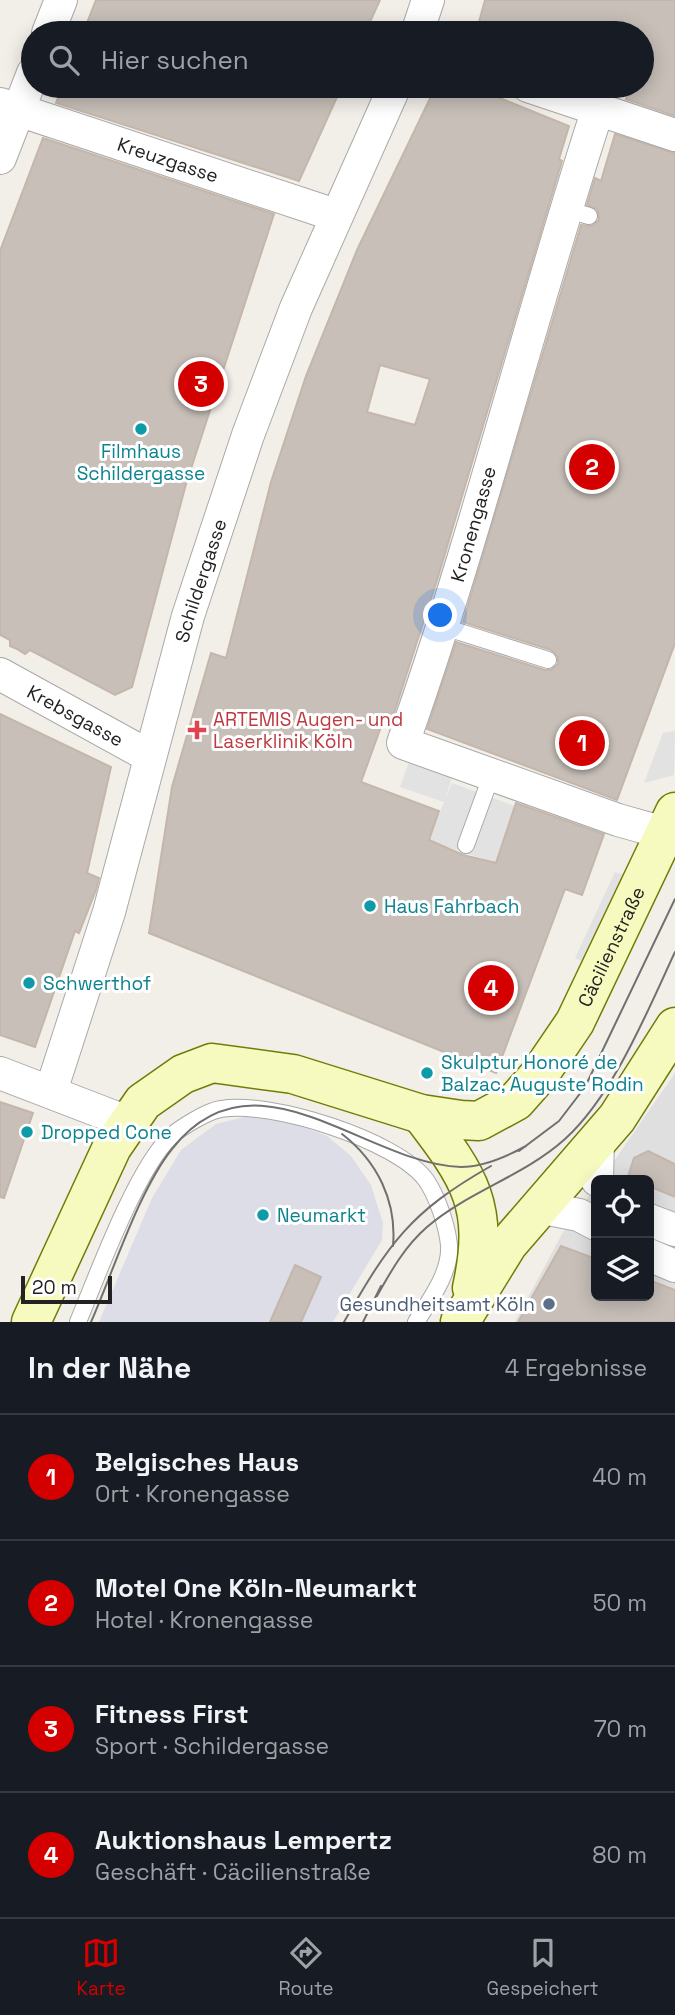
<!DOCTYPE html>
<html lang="de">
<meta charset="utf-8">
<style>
body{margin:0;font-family:"Space Grotesk",sans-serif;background:#242831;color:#f1f3f6}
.controls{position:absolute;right:21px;bottom:21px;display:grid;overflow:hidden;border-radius:10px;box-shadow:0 4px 18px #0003}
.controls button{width:63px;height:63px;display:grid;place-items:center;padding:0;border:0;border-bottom:2px solid #363941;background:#171b24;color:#f1f3f6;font:35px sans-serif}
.scale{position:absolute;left:21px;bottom:18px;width:91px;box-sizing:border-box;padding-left:7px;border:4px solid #222;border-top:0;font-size:19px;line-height:24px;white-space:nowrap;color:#222;-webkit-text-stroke:5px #fff;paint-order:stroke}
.you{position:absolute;left:441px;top:616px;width:24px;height:24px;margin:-18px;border:5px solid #fff;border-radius:50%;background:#1a73e8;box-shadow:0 0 0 10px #1a73e833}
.badge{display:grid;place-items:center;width:46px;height:46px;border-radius:50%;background:#d40000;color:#fff;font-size:23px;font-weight:700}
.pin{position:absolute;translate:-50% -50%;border:4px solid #fff;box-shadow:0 2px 7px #0006}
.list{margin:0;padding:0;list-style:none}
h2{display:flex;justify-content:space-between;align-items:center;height:91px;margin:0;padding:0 28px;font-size:30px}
h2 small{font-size:23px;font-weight:400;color:#9ea1a6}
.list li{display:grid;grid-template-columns:46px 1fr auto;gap:21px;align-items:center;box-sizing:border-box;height:126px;padding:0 28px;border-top:2px solid #363941}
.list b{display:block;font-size:26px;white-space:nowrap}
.list p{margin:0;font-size:23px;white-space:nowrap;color:#9ea1a6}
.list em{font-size:23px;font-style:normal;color:#9ea1a6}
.icon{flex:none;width:38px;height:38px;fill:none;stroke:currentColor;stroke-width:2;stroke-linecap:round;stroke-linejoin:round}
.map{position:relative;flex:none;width:675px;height:1322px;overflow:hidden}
.search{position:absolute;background:#171b24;box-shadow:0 4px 18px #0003;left:21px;right:21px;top:21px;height:77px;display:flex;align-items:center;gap:18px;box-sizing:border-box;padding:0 24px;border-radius:38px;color:#9ea1a6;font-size:26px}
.sheet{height:595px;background:#171b24}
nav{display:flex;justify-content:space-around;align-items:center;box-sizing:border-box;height:98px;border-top:2px solid #363941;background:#171b24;font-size:19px;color:#9ea1a6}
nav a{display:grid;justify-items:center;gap:4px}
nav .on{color:#d40000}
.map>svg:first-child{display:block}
</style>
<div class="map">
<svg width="675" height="1322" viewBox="0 0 675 1322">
<rect width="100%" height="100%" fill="#f2efe9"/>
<path fill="#e0dfdf" d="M675 1073V1322H515L562 1234 596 1186V1296H649V1180H601Z"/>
<path fill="#e2e2e2" d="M449 539 458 542 396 734 388 731 426 624Z
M675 731 674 775 644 783 663 733Z
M409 762 452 777 445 799 452 783 515 806 496 863 429 841 444 802 400 787Z
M615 872 624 875 583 962 575 958Z"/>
<path fill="#dddde8" d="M248 1116 289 1121 327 1136 351 1156 371 1185 383 1223 382 1240 333 1322H99L152 1198 181 1150 216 1124Z"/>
<path fill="#c7bfb8" stroke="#c4b6ab" stroke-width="2" fill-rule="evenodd" d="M96 0H380L365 33H83Z
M485 0H675V116L626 99 630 86H642V33H476Z
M63 86H342L299 181 56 103Z
M436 86H470L569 126 559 159 562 161 437 580 393 716 386 713 361 782 439 811 429 840 463 855 496 863 516 803 604 834 582 895 565 889 496 1073 149 933 172 787 211 653 226 658 271 482 306 376 357 250ZM380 365 430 379 415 425 367 412Z
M615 134 675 153V643L617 800 427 729 456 642 545 670H551L558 664V657L551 650 463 622 581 225 592 226 599 220 597 209 587 205 595 178 601 181Z
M43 138 274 214 186 484 132 687 115 695 30 650 25 654 17 649 10 646V640L0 635V251Z
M0 714 111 767 87 873 99 878 96 890 79 933 75 931 35 1047 0 1035Z
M0 1102 33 1113 4 1198 0 1197Z
M648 1151 675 1164V1197L649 1186V1180H627L634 1158Z
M561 1246 596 1259V1296H649V1280L675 1290V1322H518Z
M295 1265 321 1277 301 1322H270Z"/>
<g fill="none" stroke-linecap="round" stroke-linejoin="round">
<defs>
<path id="lane" d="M565 209 589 216
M444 627 548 660
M466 845 492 774
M78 1322C97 1276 136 1170 170 1137 180 1128 207 1111 221 1109 269 1100 397 1140 426 1180 437 1196 447 1225 449 1245 451 1272 430 1300 416 1322"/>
<g id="street">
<path d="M48 33 61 0"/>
<path d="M417 33 428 0"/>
<path d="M528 86 675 135"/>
<path id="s1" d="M0 104 335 215"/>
<path d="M598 109C529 320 477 535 403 743L618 820 675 836"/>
<path d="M0 158 33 73"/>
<path id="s2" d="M0 674 149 756"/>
<path d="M0 1073 130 1123"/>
<path id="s3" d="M51 1091 109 912 188 616 248 435 296 308 395 86"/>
<path d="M597 1180 598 1140"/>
<path d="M538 1207 579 1215 596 1224"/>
<path d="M649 1220 675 1230"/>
<path d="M649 1255 675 1266"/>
</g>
<g id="secondary">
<path d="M421 1114C470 1178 490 1206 472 1288"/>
<path id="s4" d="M31 1322 112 1147 143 1102 183 1074 212 1063 293 1074 421 1114 461 1120 479 1121 516 1101 539 1075 575 1022 675 812"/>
<path d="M460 1322 508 1244 617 1118 675 1027"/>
</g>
</defs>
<use href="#lane" stroke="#a9a9a9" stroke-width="18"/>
<use href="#street" stroke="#a9a9a9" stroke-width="34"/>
<use href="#secondary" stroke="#707d05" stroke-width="41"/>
<use href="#lane" stroke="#fff" stroke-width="16"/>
<use href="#street" stroke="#fff" stroke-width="32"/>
<use href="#secondary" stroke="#f7fabf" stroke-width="38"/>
<path stroke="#707070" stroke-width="2" d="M342 1134C377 1161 397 1201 393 1246
M519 1151 559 1121 585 1087 675 899
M377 1296C391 1271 405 1246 427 1227 469 1191 524 1176 565 1139 614 1094 647 1012 675 952
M91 1322C113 1272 139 1190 172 1149 255 1043 365 1164 461 1167 484 1167 506 1157 526 1146
M344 1322C389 1243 410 1212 491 1166
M363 1322 381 1286"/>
</g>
<g fill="#0f9aa8" stroke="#fff" stroke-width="2.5">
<circle cx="141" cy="429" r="7"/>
<circle cx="370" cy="906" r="7"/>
<circle cx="29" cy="983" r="7"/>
<circle cx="427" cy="1073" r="7"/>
<circle cx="27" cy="1132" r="7"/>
<circle cx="263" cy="1215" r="7"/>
</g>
<path fill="#e0444e" stroke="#fff" stroke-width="2.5" d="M193.5 719.5h7v7h7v7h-7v7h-7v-7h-7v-7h7z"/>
<circle fill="#5c6f8a" stroke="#fff" stroke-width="2.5" cx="549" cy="1304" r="7"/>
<g text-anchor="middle" stroke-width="6" stroke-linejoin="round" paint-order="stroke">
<g font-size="19" fill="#222" stroke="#fff">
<text dy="7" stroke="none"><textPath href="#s1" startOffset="177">Kreuzgasse</textPath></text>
<text transform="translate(473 524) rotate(-74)" y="7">Kronengasse</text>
<text dy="7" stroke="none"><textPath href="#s3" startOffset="532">Schildergasse</textPath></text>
<text dy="7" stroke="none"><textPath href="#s2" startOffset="86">Krebsgasse</textPath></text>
<text dy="7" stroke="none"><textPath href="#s4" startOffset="826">Cäcilienstraße</textPath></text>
</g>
<g font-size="19" fill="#0d838f" stroke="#fff" text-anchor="start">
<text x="141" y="458" text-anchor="middle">Filmhaus<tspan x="141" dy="22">Schildergasse</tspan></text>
<text x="384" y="913">Haus Fahrbach</text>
<text x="43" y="990">Schwerthof</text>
<text x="441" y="1069">Skulptur Honoré de<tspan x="441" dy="22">Balzac, Auguste Rodin</tspan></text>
<text x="41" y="1139">Dropped Cone</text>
<text x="277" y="1222">Neumarkt</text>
</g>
<g font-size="19" fill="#be3a42" stroke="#fff" text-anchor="start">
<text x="213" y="726">ARTEMIS Augen- und<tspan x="213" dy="22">Laserklinik Köln</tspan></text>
</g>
<g font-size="19" fill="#4e5e75" stroke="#fff" text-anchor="end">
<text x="535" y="1311">Gesundheitsamt Köln</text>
</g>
</g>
</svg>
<div class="controls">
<button><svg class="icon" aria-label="locate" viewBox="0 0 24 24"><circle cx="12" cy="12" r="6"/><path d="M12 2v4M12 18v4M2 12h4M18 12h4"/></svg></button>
<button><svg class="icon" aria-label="layers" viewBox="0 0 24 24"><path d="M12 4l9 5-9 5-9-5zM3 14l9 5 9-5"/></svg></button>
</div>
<div class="scale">20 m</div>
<div class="you"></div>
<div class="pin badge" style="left:582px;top:743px">1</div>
<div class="pin badge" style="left:592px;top:467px">2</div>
<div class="pin badge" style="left:201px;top:384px">3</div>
<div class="pin badge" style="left:491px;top:988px">4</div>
<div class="search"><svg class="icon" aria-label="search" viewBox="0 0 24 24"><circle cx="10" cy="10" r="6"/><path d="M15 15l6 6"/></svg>Hier suchen</div>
</div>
<section class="sheet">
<h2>In der Nähe<small>4 Ergebnisse</small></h2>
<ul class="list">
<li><span class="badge">1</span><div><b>Belgisches Haus</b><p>Ort · Kronengasse</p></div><em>40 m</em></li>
<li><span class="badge">2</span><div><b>Motel One Köln-Neumarkt</b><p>Hotel · Kronengasse</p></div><em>50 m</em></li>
<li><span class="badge">3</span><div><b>Fitness First</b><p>Sport · Schildergasse</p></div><em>70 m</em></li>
<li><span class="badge">4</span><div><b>Auktionshaus Lempertz</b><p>Geschäft · Cäcilienstraße</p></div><em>80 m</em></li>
</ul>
</section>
<nav>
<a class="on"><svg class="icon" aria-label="map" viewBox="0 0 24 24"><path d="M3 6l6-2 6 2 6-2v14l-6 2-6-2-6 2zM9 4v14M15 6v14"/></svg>Karte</a>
<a><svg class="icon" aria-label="directions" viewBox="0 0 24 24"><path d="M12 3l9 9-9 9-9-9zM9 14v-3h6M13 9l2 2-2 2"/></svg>Route</a>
<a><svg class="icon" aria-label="saved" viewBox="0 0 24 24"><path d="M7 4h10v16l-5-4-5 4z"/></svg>Gespeichert</a>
</nav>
